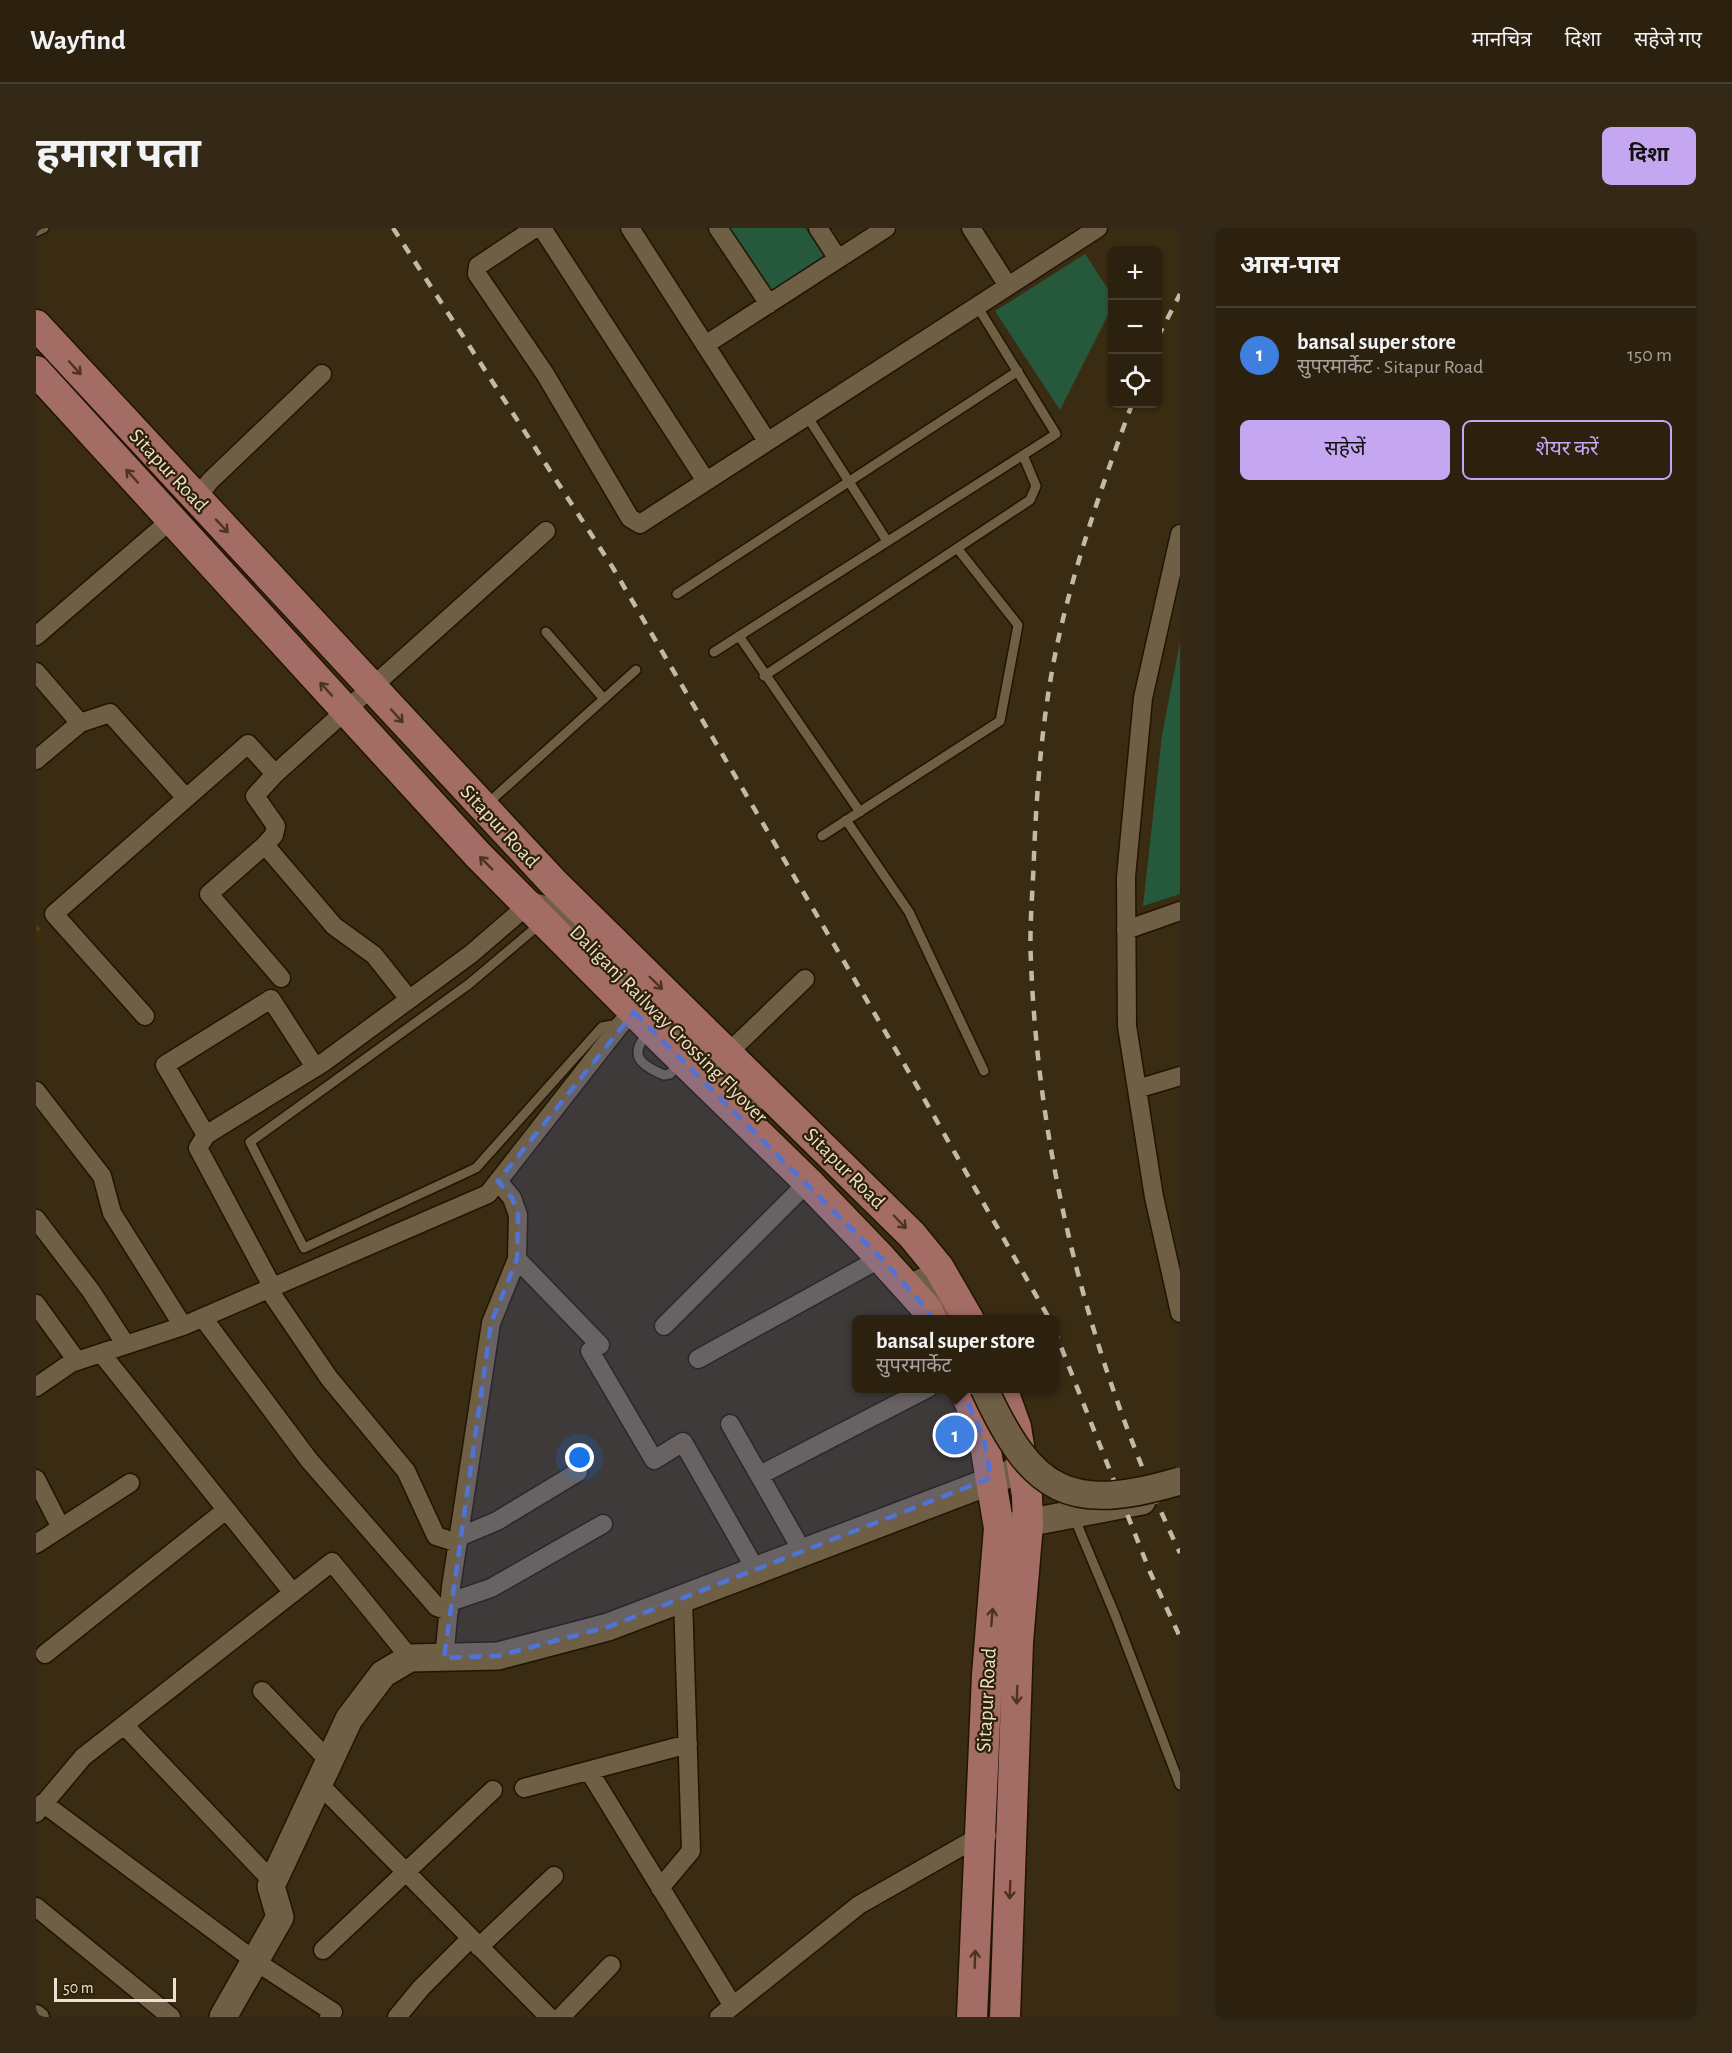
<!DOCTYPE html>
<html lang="hi">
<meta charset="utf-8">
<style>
body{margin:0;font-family:"Alegreya Sans","Noto Sans Devanagari",sans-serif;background:#342917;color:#f1f3f6}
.controls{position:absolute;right:18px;top:18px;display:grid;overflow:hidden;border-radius:9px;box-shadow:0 2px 4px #0004}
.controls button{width:54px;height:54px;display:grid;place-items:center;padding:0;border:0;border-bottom:2px solid #483e2e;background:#2c210e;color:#f1f3f6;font:30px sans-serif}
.scale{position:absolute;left:18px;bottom:15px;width:122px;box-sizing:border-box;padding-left:6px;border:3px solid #ebe1d2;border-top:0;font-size:16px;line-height:21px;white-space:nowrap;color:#ebe1d2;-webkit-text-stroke:4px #302208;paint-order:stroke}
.you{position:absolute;left:544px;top:1230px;width:21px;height:21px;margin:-15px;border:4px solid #fff;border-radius:50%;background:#1a73e8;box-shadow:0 0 0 9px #1a73e833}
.badge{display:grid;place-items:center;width:39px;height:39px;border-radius:50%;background:#c5a7f1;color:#fff;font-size:20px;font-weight:700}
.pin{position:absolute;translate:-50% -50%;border:3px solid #fff;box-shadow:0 2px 6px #0006}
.popup{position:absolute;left:816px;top:1087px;width:207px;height:78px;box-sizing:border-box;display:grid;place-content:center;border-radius:9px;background:#2c210e;filter:drop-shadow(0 2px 4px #0005);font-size:20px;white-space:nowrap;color:#a6a39e}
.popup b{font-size:22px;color:#f1f3f6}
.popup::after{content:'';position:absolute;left:50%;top:100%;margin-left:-12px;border:12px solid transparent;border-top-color:#2c210e}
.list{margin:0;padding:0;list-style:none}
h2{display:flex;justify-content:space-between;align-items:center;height:78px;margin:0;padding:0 24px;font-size:26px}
h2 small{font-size:20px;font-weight:400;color:#a6a39e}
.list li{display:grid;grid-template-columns:39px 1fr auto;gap:18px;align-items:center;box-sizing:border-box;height:96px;padding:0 24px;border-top:2px solid #483e2e}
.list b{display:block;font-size:22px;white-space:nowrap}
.list p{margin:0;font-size:20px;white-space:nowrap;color:#a6a39e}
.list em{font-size:20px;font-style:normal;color:#a6a39e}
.actions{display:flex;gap:12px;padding:18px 24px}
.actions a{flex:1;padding:14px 0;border:2px solid #c5a7f1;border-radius:9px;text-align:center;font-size:21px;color:#c5a7f1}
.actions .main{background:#c5a7f1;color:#111}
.icon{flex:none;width:33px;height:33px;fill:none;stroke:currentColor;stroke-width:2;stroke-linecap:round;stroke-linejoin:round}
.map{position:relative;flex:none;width:1144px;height:1789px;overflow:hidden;border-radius:9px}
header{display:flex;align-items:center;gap:36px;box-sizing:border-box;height:84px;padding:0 30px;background:#2c210e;border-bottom:2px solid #483e2e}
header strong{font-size:28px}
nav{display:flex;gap:33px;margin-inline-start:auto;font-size:21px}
.intro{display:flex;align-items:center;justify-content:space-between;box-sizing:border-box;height:144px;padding:0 36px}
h1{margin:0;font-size:42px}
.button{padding:15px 27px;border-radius:9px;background:#c5a7f1;color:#111;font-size:21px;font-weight:700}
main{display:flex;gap:36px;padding:0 36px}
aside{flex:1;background:#2c210e;border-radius:9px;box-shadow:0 2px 4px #0004}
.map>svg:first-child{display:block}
</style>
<header>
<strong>Wayfind</strong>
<nav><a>मानचित्र</a><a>दिशा</a><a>सहेजे गए</a></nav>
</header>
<div class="intro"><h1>हमारा पता</h1><a class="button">दिशा</a></div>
<main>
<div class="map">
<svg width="1144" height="1789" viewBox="0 0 1144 1789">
<rect width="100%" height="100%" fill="#3a2c13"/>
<path fill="#26583c" d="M690 0H769L788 28 732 65Z
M1049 26 1076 67V79L1024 182 959 83Z
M1144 414V666L1107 678 1126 507Z"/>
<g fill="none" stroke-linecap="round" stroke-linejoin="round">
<defs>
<path id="lane" d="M0 4 8 0
M771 188 851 313
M641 366 982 143
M510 404 568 471
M703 408 824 584
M678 424 1020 206 941 78
M728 448 994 272 1000 258 987 227
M451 576 600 442
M810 592 873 684 948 843
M786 608 964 493 982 397 921 320
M504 696 433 756 214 914 268 1020 440 940 566 799 582 796
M612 805C592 827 604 837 628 847L634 846 644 834
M1038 1289 1079 1387 1144 1557"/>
<path id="street" d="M499 0 442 38 441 46 509 146 594 290 604 296 1062 0
M506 0 670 253
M594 0 731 213
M682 0 733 76
M782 0 802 31
M935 0 972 58
M669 117 850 0
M160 271 174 253 286 146
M1144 306 1107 470 1090 649 1091 798 1118 969 1144 1085
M0 408 136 291
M0 444 44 495 0 532
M44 495 74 485 150 570
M229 617 238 607 240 598 219 568 239 546
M1090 702 1144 683
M245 750 173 666 229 617 298 698 338 727 373 771
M109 788 18 686 212 516 239 546 510 303
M692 825 769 751
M1101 861 1144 848
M0 863 66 948 76 985 147 1098
M170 907 129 837 235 771 279 839
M0 991 55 1063 90 1117
M481 1031 564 1117 554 1123 618 1232 647 1214 720 1342
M237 1060 162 920 170 907 288 834 435 726 492 677
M233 1062 293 1150 370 1243 400 1308 422 1315
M0 1076 41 1133
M167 1090 273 1232 401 1379 413 1383
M628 1098 772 954
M65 1125 257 1365
M662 1131 845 1030
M0 1159 35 1135 147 1098 452 966 585 796 598 784
M694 1196 760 1312
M724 1247 892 1160
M0 1251 25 1300
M423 1309 461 1293 542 1244
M0 1316 94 1255
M414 1374 455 1360 567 1296
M9 1426 190 1282
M408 1430 415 1359 455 1095 481 1031 482 987 476 970 462 953
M226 1463 294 1534
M88 1497 237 1654
M553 1543 697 1778
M283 1556 513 1789
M488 1560 652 1516
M7 1575 219 1733 297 1784 293 1789
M0 1585 47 1529 296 1334 374 1430
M624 1660 655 1623 647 1370
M0 1679 135 1789
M443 1719 518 1648
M287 1722 457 1562
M0 1786 4 1789
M361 1789 385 1760 435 1710
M525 1789 575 1737
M683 1789 823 1677 944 1608H951"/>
<path id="secondary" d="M492 677 524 686 713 876
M886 1054 914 1092
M970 1299 1106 1273
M187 1789 244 1689 235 1658 313 1491 347 1446 374 1430 462 1428 572 1399 986 1241"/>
<path id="primary" d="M0 97 518 655 876 1007 903 1040 933 1092
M0 143 442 627 629 815 772 954 845 1030 891 1081 896 1092
M928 1160 948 1211 963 1300 951 1447 936 1789
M966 1160 980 1199 991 1268 992 1296 982 1414 969 1789"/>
</defs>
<use href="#lane" stroke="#211400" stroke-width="12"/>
<use href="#street" stroke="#211400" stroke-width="21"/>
<use href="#secondary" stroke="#211400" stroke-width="30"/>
<use href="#primary" stroke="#211400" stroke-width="33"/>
<use href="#lane" stroke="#6f5f45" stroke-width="9"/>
<use href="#street" stroke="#6f5f45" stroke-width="18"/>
<use href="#secondary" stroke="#6f5f45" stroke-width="27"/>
<use href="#primary" stroke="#a36c64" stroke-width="30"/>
<path stroke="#c4b9a8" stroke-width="4.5" stroke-dasharray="10 10" stroke-linecap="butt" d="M357 0 577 340 874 846 1014 1092
M1122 109 1144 66
M1096 176C1068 252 1041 329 1023 408 1007 480 1001 554 998 627 997 662 993 699 995 734 1003 938 1057 1142 1144 1325
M1018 1101 1114 1344 1144 1409"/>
<defs>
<path id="secondary-bridge" d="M948 1160C996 1265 1033 1286 1144 1253"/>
</defs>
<use href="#secondary-bridge" stroke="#211400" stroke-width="30" stroke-linecap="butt"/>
<use href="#secondary-bridge" stroke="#6f5f45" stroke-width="27"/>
</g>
<path fill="#402f0f" d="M5 701V707L0 711V705Z"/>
<path fill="#5b4315" stroke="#402f0f" stroke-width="1.5" d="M0 696 5 701 0 705Z"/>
<defs><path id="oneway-shaft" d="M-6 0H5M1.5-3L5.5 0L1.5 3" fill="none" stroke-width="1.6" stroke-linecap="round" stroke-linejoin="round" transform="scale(1.5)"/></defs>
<g stroke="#4d341f">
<use href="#oneway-shaft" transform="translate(39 140) rotate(48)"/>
<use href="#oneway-shaft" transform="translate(96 248) rotate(-132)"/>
<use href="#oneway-shaft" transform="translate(186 298) rotate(47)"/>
<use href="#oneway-shaft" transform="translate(290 461) rotate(-132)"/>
<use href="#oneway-shaft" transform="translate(361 488) rotate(48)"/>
<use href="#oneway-shaft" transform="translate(450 635) rotate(-135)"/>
<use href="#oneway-shaft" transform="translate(620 755) rotate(44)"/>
<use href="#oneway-shaft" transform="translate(864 994) rotate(46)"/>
<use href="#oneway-shaft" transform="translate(956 1389) rotate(-85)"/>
<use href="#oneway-shaft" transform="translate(981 1467) rotate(92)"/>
<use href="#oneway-shaft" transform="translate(974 1662) rotate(92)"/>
<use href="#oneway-shaft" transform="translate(939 1731) rotate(-88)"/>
</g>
<path fill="#5073d6" fill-opacity="0.2" stroke="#5073d6" stroke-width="4.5" stroke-dasharray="12 8" stroke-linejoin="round" d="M598 784 845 1030 891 1081 948 1211 955 1250 572 1399 462 1428 408 1430 455 1095 481 1031 482 987 476 970 462 953Z"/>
<g text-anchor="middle" stroke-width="4.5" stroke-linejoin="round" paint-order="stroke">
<g font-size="21" fill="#ebe1d2" stroke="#302208">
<text transform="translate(133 242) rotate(47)" y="7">Sitapur Road</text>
<text transform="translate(464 598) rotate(47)" y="7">Sitapur Road</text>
<text transform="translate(633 796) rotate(45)" y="7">Daliganj Railway Crossing Flyover</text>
<text transform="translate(809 940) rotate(45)" y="7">Sitapur Road</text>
<text transform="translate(950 1472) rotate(-87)" y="7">Sitapur Road</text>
</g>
</g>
</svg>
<div class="controls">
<button>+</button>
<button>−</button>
<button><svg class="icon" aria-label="locate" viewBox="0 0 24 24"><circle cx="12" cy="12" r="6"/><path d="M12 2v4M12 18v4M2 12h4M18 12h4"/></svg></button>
</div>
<div class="scale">50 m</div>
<div class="you"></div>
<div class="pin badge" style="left:919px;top:1207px;background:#3f7fe0">1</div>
<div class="popup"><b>bansal super store</b>सुपरमार्केट</div>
</div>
<aside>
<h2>आस-पास<small></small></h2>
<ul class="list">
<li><span class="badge" style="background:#3f7fe0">1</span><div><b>bansal super store</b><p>सुपरमार्केट · Sitapur Road</p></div><em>150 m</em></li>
</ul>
<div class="actions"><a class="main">सहेजें</a><a>शेयर करें</a></div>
</aside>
</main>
